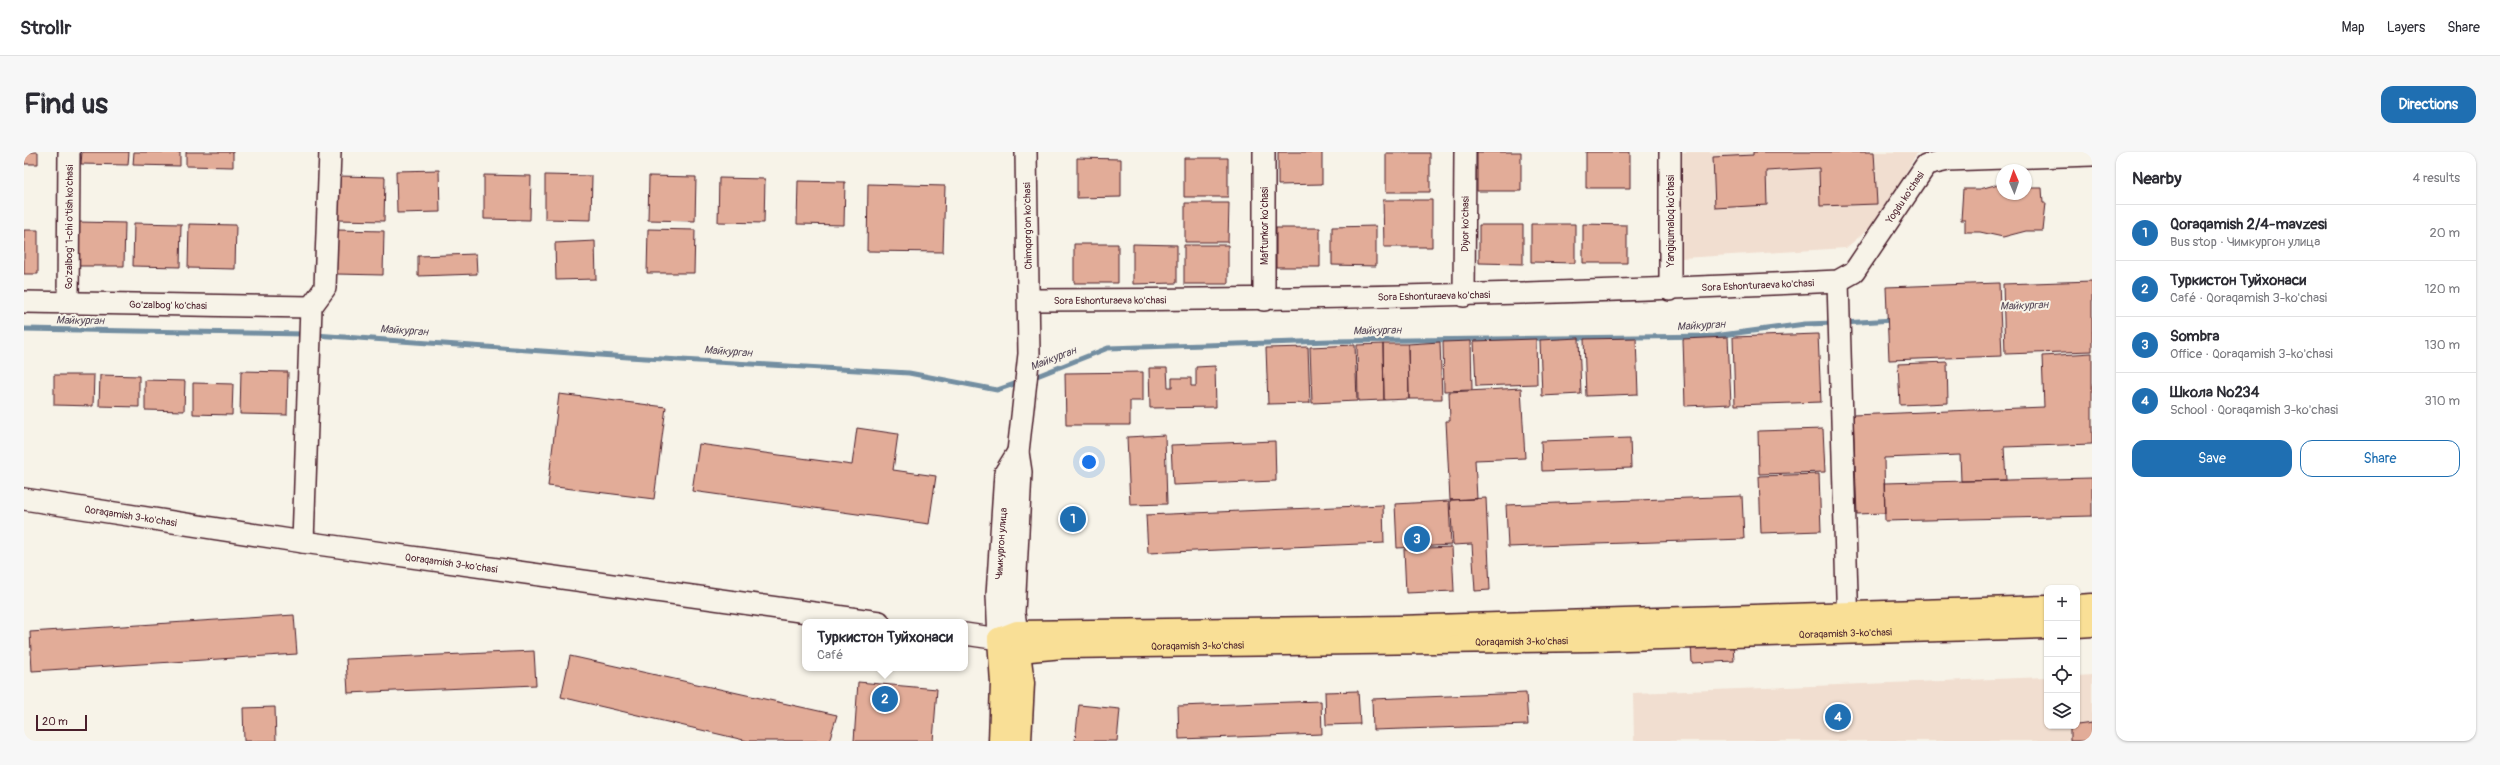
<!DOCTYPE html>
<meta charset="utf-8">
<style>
body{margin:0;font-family:Pangolin,sans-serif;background:#f7f7f7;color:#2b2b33}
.controls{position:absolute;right:12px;bottom:12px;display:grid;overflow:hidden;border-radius:8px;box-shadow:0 1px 3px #0004}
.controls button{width:36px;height:36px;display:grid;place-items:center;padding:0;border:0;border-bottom:1px solid #e1e1e2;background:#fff;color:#2b2b33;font:20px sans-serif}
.compass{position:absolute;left:1972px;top:12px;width:36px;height:36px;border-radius:50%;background:#fff;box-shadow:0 1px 3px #0004;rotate:358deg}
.scale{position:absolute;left:12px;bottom:10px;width:51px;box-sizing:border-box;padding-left:4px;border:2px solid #4a1f2b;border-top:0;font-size:11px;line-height:14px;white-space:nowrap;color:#4a1f2b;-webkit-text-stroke:3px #f7f3e8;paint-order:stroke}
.you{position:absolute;left:1065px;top:310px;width:14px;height:14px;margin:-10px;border:3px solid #fff;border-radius:50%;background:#1a73e8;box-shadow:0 0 0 6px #1a73e833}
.badge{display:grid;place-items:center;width:26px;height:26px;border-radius:50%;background:#1f6fb2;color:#fff;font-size:13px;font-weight:700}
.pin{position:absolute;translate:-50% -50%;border:2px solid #fff;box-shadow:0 1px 4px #0006}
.popup{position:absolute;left:778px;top:467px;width:166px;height:52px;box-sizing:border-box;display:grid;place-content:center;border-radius:8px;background:#fff;filter:drop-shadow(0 1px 3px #0005);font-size:13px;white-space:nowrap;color:#7c7c81}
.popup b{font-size:15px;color:#2b2b33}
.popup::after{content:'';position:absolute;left:50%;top:100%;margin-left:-8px;border:8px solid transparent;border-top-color:#fff}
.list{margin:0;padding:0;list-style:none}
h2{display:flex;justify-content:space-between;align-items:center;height:52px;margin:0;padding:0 16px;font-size:17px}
h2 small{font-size:13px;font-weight:400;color:#7c7c81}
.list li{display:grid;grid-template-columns:26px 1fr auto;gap:12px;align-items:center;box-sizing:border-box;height:56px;padding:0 16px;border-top:1px solid #e1e1e2}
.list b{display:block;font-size:15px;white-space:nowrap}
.list p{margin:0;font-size:13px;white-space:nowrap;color:#7c7c81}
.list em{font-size:13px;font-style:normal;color:#7c7c81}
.actions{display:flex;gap:8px;padding:12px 16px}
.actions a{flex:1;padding:9px 0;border:1px solid #1f6fb2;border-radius:12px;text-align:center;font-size:14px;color:#1f6fb2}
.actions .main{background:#1f6fb2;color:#fff}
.icon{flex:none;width:22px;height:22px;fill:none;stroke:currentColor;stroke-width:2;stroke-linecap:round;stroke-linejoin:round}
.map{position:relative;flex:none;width:2068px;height:589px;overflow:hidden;border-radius:12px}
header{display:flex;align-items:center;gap:24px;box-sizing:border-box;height:56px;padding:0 20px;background:#fff;border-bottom:1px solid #e1e1e2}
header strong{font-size:19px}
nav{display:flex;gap:22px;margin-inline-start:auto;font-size:14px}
.intro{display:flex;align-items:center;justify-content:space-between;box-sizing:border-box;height:96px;padding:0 24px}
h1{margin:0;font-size:28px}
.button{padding:10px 18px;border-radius:12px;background:#1f6fb2;color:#fff;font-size:14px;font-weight:700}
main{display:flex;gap:24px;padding:0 24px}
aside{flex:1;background:#fff;border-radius:12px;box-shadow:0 1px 3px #0004}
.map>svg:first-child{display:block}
</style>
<header>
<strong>Strollr</strong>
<nav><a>Map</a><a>Layers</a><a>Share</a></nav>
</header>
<div class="intro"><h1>Find us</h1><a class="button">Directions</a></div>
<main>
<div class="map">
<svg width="2068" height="589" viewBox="0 0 2068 589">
<rect width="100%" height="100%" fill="#f7f3e8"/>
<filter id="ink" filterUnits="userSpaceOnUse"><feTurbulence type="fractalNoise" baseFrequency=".025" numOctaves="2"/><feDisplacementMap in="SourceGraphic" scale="8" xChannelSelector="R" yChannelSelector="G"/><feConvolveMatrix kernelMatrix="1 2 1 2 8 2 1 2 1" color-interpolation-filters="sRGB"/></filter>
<g filter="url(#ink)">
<path fill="#f1ded0" d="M1658 0H1960L1893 1 1855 68 1822 96 1658 106Z
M2068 523V589H1610L1609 541 2023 525V574H2053V524Z"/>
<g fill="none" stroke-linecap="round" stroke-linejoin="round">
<path stroke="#738ea1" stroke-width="5" d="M1819 171 1869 168
M0 177 281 182
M291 183 604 205 885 221 973 238 996 230
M1008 226 1084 196 1307 189 1690 184 1781 172 1811 171"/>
</g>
<path fill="#e2ac98" stroke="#4a1f2b" d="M0 0H14V12H0Z
M58 0H105L104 13 57 12Z
M110 0H156V14L109 13Z
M162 0H209V15L162 14Z
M1254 0H1298V32L1254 33Z
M1453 0H1497V39H1453Z
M1562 0H1606V36H1562Z
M1729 0H1850L1853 52 1796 54 1795 16 1742 19 1743 53 1691 56 1689 5 1729 3Z
M1362 1H1406V40H1362Z
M1053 6 1097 7V45L1053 46Z
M1160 6H1204V45H1160Z
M415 18 416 60 373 61 372 19Z
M460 23 507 24 506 68 460 67Z
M521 23 568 24 567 68 521 67Z
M314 24 361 25 360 69 314 68Z
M625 24 672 25 671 69 624 68Z
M695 26 741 27 740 71 694 70Z
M774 29 821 30 820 73 773 72Z
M1978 31V42H2002V36H2018L2019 51H2022L2019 79H2002L1979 85 1956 80H1941V68H1937L1939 37H1956Z
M844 32 921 34 919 100 843 99Z
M1359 48H1408V95H1360Z
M1161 51H1205L1204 90H1161Z
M54 70 101 71 100 114H53Z
M110 71 157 72 156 115 109 114Z
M165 72 212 73 211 117 164 116Z
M1507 72H1551V111L1507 110Z
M1559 72 1603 73V111H1559Z
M1455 73H1499V112L1455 111Z
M1352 74V114L1308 113V75Z
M1252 76H1296V115H1252Z
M624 77 671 78 670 121H623Z
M0 78H14V122H0Z
M313 78 360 79 359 123 312 122Z
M571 89 572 127 532 128 531 91Z
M1050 92H1094V131H1050Z
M1109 92 1153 93V131L1109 132Z
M1160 93H1204V132H1160Z
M452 102 453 122 394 124V104Z
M2068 129V199L1981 202 1979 132Z
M1975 131 1978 204 1865 208 1862 135Z
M1794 182 1797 250 1711 253 1709 185Z
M1704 185 1707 252 1661 254 1659 187Z
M1555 186 1557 242 1518 244 1516 188Z
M1612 186 1614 242 1562 244 1560 187Z
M1512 187 1513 232 1452 234 1450 189Z
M1447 189 1448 238 1420 239 1419 190Z
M1416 190 1418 247H1385L1384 192Z
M1359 192 1360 248 1334 249 1333 193Z
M1359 192H1384L1385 247 1360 248Z
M1331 193 1333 249 1288 251 1286 195Z
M1284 195 1286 251 1244 252 1242 196Z
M2068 201V292L1980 295 1982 328 1937 329 1936 303 1860 306 1861 361 1833 362 1829 263 2020 255 2018 204Z
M1923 210 1924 251 1876 253 1874 212Z
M1191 214 1192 255 1126 256 1125 216H1143L1144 235H1148V226H1167V234H1172V215Z
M217 219 264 220 263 263 216 262Z
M1119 220V249H1106V273H1042L1041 221Z
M30 223H70L69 254 30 253Z
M76 223 115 224V255L75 254Z
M121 228 161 229 160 259 121 258Z
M169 231 209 232 208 263 169 262Z
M1497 236 1501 306 1451 308 1453 347 1426 348 1422 269H1426L1425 240Z
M535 242 642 255 630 347 524 334Z
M833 276 874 282 869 318 912 324 905 372 668 339 675 292 828 313Z
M1799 277 1801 320 1735 322 1734 279Z
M1141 283 1143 352 1106 353 1103 285Z
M1606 286 1607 316 1518 319 1517 289Z
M1251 289 1252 329 1149 333 1147 293Z
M1795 322 1797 379 1737 381 1735 324Z
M2068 326V364L1861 369 1860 331Z
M1718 344 1720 387 1484 395 1482 353Z
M1462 346 1466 438 1451 439 1448 392 1429 393 1426 348Z
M1425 349 1427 393 1373 396 1371 352Z
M1359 353 1360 391 1124 401 1122 363Z
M1428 395 1430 439 1382 441 1380 397Z
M270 463 273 502 8 519 6 480Z
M1709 491 1710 509 1668 511 1667 492Z
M510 499 512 533 324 541 322 507Z
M546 504 813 563 805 589H724L537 545Z
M834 530 913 537 909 589H830Z
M1334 539 1336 572 1302 573 1301 540Z
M1502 541 1504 573 1349 578 1348 547Z
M1297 549 1298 582 1155 587 1154 554Z
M1055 553 1096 557 1093 589H1051Z
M251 555 252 589H220L219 556Z
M2068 571V589H2046V574Z"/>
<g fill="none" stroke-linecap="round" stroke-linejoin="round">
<defs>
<g id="minor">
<path d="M1240 0V148"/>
<path d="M1814 129 1824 478"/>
<path d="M1646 138V0"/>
<path id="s1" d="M1440 144 1441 0"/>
<path id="s2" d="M1005 148C1275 148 1544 142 1814 129L1830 120 1902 13 1924 8 2068 3"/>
<path id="s3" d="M0 150 287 155"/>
<path id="s4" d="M44 150 45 0"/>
<path id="s5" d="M0 347 279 390 855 470"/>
<path d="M279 390 287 155 301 136 306 0"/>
<path d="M993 480 990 461 997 320 994 300 1005 202 1002 0"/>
<path id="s6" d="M941 482 975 487 973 443 981 321 994 300"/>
</g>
<g id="major">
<path d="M2053 454 2068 453"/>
<path d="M2053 474 2068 473"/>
<path d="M993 485 999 531 996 589"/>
<path id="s7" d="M975 487 995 499 1039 495 1567 488 2023 475"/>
<path d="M975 487 993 480 1374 475 2023 455"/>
<path d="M975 487 978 531 976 589"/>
</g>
</defs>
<use href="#minor" stroke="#4a1f2b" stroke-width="24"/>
<use href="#major" stroke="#4a1f2b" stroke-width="25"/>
<use href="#minor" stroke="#f7f3e8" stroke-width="21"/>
<use href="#major" stroke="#f9df96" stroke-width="22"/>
</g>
</g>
<g text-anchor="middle" stroke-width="4" stroke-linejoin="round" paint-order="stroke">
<g font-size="10" fill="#4a1f2b" stroke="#f7f3e8">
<text dy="4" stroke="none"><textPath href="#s2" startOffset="918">Yogdu ko'chasi</textPath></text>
<text transform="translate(1646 69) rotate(-90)" y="4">Yangiqumaloq ko'chasi</text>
<text dy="4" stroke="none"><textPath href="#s1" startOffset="72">Diyor ko'chasi</textPath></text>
<text transform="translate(1003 74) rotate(-91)" y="4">Chimqorg'on ko'chasi</text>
<text transform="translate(1240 74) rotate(-90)" y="4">Maftunkor ko'chasi</text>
<text dy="4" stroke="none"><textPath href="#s4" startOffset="75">Go'zalbog' 1-chi o'tish ko'chasi</textPath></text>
<text dy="4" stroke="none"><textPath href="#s2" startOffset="729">Sora Eshonturaeva ko'chasi</textPath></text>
<text dy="4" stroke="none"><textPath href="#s2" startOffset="405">Sora Eshonturaeva ko'chasi</textPath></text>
<text dy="4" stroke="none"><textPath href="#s2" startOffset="81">Sora Eshonturaeva ko'chasi</textPath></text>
<text dy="4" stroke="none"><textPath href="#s3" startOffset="144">Go'zalbog' ko'chasi</textPath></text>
<text dy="4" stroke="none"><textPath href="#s5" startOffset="108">Qoraqamish 3-ko'chasi</textPath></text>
<text dy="4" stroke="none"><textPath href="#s6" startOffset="130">Чимкургон улица</textPath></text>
<text dy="4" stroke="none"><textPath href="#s5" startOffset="432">Qoraqamish 3-ko'chasi</textPath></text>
<text dy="4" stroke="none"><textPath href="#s7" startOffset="850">Qoraqamish 3-ko'chasi</textPath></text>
<text dy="4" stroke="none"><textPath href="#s7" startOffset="526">Qoraqamish 3-ko'chasi</textPath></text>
<text dy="4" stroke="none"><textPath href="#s7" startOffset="202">Qoraqamish 3-ko'chasi</textPath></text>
</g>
<g font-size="11" font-style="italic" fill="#5b4d5c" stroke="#f7f3e8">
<text transform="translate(2000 153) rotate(-2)" y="4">Майкурган</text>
<text transform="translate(56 168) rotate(1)" y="4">Майкурган</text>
<text transform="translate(1677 173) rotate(-3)" y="4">Майкурган</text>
<text transform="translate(380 178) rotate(4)" y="4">Майкурган</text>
<text transform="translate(1353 178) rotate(-1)" y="4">Майкурган</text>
<text transform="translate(704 199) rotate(4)" y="4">Майкурган</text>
<text transform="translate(1029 206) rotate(-21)" y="4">Майкурган</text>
</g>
</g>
</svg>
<div class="controls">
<button>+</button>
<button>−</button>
<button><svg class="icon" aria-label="locate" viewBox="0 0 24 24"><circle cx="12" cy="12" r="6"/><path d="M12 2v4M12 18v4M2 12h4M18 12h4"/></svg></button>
<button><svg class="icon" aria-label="layers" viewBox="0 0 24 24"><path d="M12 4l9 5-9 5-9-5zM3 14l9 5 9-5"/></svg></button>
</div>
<svg class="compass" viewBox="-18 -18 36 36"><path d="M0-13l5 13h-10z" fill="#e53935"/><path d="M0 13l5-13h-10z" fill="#7c7c81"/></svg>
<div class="scale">20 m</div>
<div class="you"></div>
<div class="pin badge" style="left:1049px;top:367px">1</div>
<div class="pin badge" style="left:861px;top:547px">2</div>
<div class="popup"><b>Туркистон Туйхонаси</b>Café</div>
<div class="pin badge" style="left:1393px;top:387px">3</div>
<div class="pin badge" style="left:1814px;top:565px">4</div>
</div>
<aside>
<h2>Nearby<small>4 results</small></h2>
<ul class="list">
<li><span class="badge">1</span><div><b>Qoraqamish 2/4-mavzesi</b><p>Bus stop · Чимкургон улица</p></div><em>20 m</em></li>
<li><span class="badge">2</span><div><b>Туркистон Туйхонаси</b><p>Café · Qoraqamish 3-ko'chasi</p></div><em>120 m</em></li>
<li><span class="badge">3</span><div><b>Sombra</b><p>Office · Qoraqamish 3-ko'chasi</p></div><em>130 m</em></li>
<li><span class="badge">4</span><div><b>Школа №234</b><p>School · Qoraqamish 3-ko'chasi</p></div><em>310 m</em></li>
</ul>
<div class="actions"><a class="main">Save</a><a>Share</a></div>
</aside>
</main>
